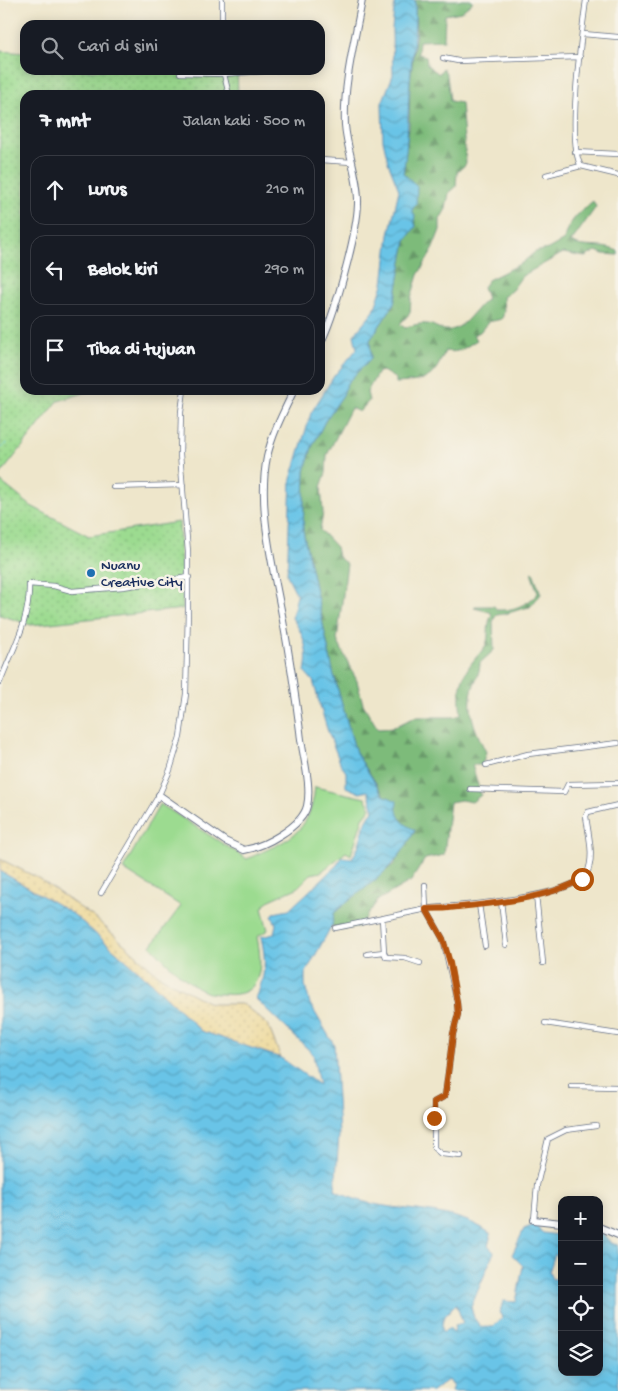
<!DOCTYPE html>
<html lang="id">
<meta charset="utf-8">
<style>
body{margin:0;font-family:"Gochi Hand",sans-serif;background:#242831;color:#f1f3f6}
.controls{position:absolute;right:15px;bottom:15px;display:grid;overflow:hidden;border-radius:10px;box-shadow:0 2px 12px #0003}
.controls button{width:45px;height:45px;display:grid;place-items:center;padding:0;border:0;border-bottom:1px solid #363941;background:#171b24;color:#f1f3f6;font:25px sans-serif}
.stop{position:absolute;width:15px;height:15px;margin:-11px;border:4px solid #b45309;border-radius:50%;background:#fff}
.stop.end{background:#b45309;border-color:#fff;box-shadow:0 1px 5px #0008}
.list{margin:0;padding:0;list-style:none}
h2{display:flex;justify-content:space-between;align-items:center;height:65px;margin:0;padding:0 20px;font-size:21px}
h2 small{font-size:16px;font-weight:400;color:#9ea1a6}
.list li{display:grid;grid-template-columns:32px 1fr auto;gap:15px;align-items:center;box-sizing:border-box;height:70px;margin:0 10px 10px;padding:0 10px;border:1px solid #363941;border-radius:15px}
.list b{display:block;font-size:19px;white-space:nowrap}
.list em{font-size:16px;font-style:normal;color:#9ea1a6}
.icon{flex:none;width:28px;height:28px;fill:none;stroke:currentColor;stroke-width:2;stroke-linecap:round;stroke-linejoin:round}
.map{position:relative;flex:none;width:618px;height:1391px;overflow:hidden}
.search{position:absolute;background:#171b24;box-shadow:0 2px 12px #0003;left:20px;top:20px;width:305px;height:55px;display:flex;align-items:center;gap:12px;box-sizing:border-box;padding:0 18px;border-radius:15px;color:#9ea1a6;font-size:19px}
.panel{position:absolute;background:#171b24;box-shadow:0 2px 12px #0003;left:20px;top:90px;width:305px;height:305px;border-radius:15px}
.map>svg:first-child{display:block}
</style>
<div class="map">
<svg width="618" height="1391" viewBox="0 0 618 1391">
<defs>
<pattern id="forest-firs" width="22" height="20" patternUnits="userSpaceOnUse" patternTransform="scale(1.25)"><rect width="22" height="20" fill="#7dbb7a"/><path d="M5 1l3.5 6h-7zM16 11l3.5 6h-7z" fill="#669867"/></pattern>
<pattern id="sand-dots" width="8" height="8" patternUnits="userSpaceOnUse" patternTransform="scale(1.25)"><rect width="8" height="8" fill="#eeda9e"/><path d="M2 2h.1M6 6h.1" fill="none" stroke="#ccbb8a" stroke-width="1.8" stroke-linecap="round"/></pattern>
<pattern id="park-dots" width="8" height="8" patternUnits="userSpaceOnUse" patternTransform="scale(1.25)"><rect width="8" height="8" fill="#9cdb90"/><path d="M2 2h.1M6 6h.1" fill="none" stroke="#86bc7f" stroke-width="1.8" stroke-linecap="round"/></pattern>
<pattern id="water-waves" width="16" height="10" patternUnits="userSpaceOnUse" patternTransform="scale(1.25)"><rect width="16" height="10" fill="#69c4e7"/><path d="M0 5q4-4 8 0t8 0" fill="none" stroke="#56a0be"/></pattern>
</defs>
<rect width="100%" height="100%" fill="#f7f3e8"/>
<filter id="ink" filterUnits="userSpaceOnUse"><feTurbulence type="fractalNoise" baseFrequency=".02" numOctaves="2"/><feDisplacementMap in="SourceGraphic" scale="10" xChannelSelector="R" yChannelSelector="G"/><feConvolveMatrix kernelMatrix="1 2 1 2 8 2 1 2 1" color-interpolation-filters="sRGB"/></filter>
<filter id="wash" filterUnits="userSpaceOnUse"><feTurbulence type="fractalNoise" baseFrequency=".0096" numOctaves="4" result="noise"/><feDisplacementMap in="SourceGraphic" scale="20" xChannelSelector="R" yChannelSelector="G"/><feGaussianBlur stdDeviation="1.12" result="paint"/><feColorMatrix in="noise" values="0 0 0 0 0 0 0 0 0 0 0 0 0 0 0 0 0 1.4 0 .05"/><feComposite in="paint" operator="in"/></filter>
<g filter="url(#wash)">
<rect width="100%" height="100%" fill="#eee6cb"/>
<path fill="#9cdb90" stroke="#5c8577" d="M315 787 365 798 371 808 363 818 351 855 346 852 321 872 311 874 297 888 270 900 262 908 268 930 257 937C263 966 263 999 223 994 217 994 209 994 204 991 184 981 166 962 151 946L181 906 123 869 160 804 247 859C287 840 310 836 315 787Z"/>
<path fill="url(#forest-firs)" stroke="#4c756c" d="M415 0H472V3L461 12 445 15 444 40 419 41 418 54 426 56 427 65 439 74 443 68 447 75 450 101 461 103 466 164 457 172 456 187 449 193 446 209 440 219V230L431 253 418 275 411 298 410 313 400 324 405 328C413 325 423 322 432 325 439 328 443 331 451 330 466 327 475 308 487 299L483 287 488 280 522 263 535 252 548 249 564 240C566 223 580 212 593 201L596 207 571 242C583 250 600 243 618 251V255L603 254 596 251 585 257 563 253 522 276 512 290 503 297 504 312 502 319 488 322 480 332 473 335 477 340C465 347 460 354 445 351 433 380 427 381 396 383V379L383 371 378 372 367 392 369 401 359 412 351 408 327 455 326 473 321 487 323 512 320 530 336 547 338 557 347 564 337 640 357 681 363 704 378 729 392 728 415 717H455L461 714C458 692 460 677 474 660 478 655 483 650 486 645 490 635 486 623 492 615L490 612 474 608 475 606H494L497 610C512 611 528 605 538 593L531 573 533 572 541 594 530 607C517 609 511 614 496 615L493 622 494 650 480 663C480 675 472 685 471 696 469 717 477 734 486 752L482 765H472L481 795 472 802 461 800 450 802 444 855 425 859 411 881 378 900 359 927 335 930 332 925 334 913 394 864 415 831 403 823 356 753 334 676 303 531 305 471 312 447 325 421 343 395 347 383 371 358 370 340 394 304 406 240 416 226 403 173 409 127 410 82 416 32Z"/>
<path fill="url(#sand-dots)" stroke="#84847e" d="M0 859 38 878 95 918 161 977 211 1004H243L268 1025 281 1058 201 1031 152 983 73 914 0 871Z"/>
<path fill="url(#park-dots)" stroke="#5c8577" d="M0 51 25 53V70H237L238 95H25V390H93L58 401 0 475Z
M0 481 31 506 89 536 179 522 183 609 31 625 0 615Z"/>
<path fill="url(#water-waves)" stroke="#427aa2" fill-rule="evenodd" d="M395 0H415C416 28 412 54 410 81 407 112 409 142 403 173L417 186 416 204 412 210 415 216 414 221 416 226 406 240 394 304 370 340 371 358 347 383 343 395 325 421 312 447 305 471 303 531 334 676 356 753 383 795 397 801C395 817 402 823 415 830 394 872 368 884 334 913L332 925 305 974V985L310 1004 334 1045 339 1135 335 1190C382 1218 447 1200 491 1234L488 1246 494 1252 471 1307 474 1318 481 1327H493L502 1318 500 1312 503 1301 516 1302 523 1266 512 1255 524 1229 534 1225 543 1233 558 1235 562 1233V1260L555 1254 549 1272 552 1279H562V1372H599V1231L601 1232 611 1243 618 1245V1391H451L453 1384 448 1380 432 1391H0V871L73 914 152 983 201 1031 281 1058 319 1085 313 1054 256 999C265 974 267 963 261 937L274 934 276 924 272 916 274 913 289 910 337 865 342 857 352 858C363 844 361 822 374 810L368 791 360 793 346 787V772L341 765 327 729 313 681 305 672C309 651 305 636 292 618L297 595 287 575 291 479 311 413 334 376 357 349 354 335 374 311 383 284 389 235 399 190 388 162 383 140 382 103 393 75 392 29ZM456 1304 463 1323 455 1325 454 1333 449 1327 443 1333C439 1320 447 1313 456 1304Z"/>
<g fill="none" stroke-linecap="round" stroke-linejoin="round">
<path stroke="#69c4e7" stroke-width="1" d="M0 449 7 443"/>
</g>
</g>
<g filter="url(#ink)">
<g fill="none" stroke-linecap="round" stroke-linejoin="round">
<defs>
<path id="street" d="M222 0V25
M583 34 618 37
M443 58 458 61 580 57
M223 70 229 95
M180 73 223 74 279 70
M575 152 618 154
M320 160 352 162
M581 166C566 143 582 31 586 0
M546 175 581 166 618 175
M113 487 183 485
M0 682C13 648 30 621 29 584L54 586 72 591 123 587 189 577
M486 765 528 754 618 743
M470 789 564 792 568 784 618 783
M425 885 426 909 443 939 457 1002 458 1014 453 1034 445 1096 434 1102V1148L441 1154 461 1156
M101 893 159 795 170 770 180 737 186 694 188 610V552L180 454 181 412 184 390
M536 895 543 963
M501 901 506 945
M479 904 485 946
M382 918 384 952 386 957 405 958 420 963
M335 928 432 908C460 906 574 897 587 873 595 857 588 833 586 816L588 812 618 805
M367 954 384 952
M545 1023 618 1034
M571 1086 618 1087
M534 1220 537 1185 548 1139 566 1130 596 1126"/>
<path id="secondary" d="M320 344C334 318 357 234 358 204 359 178 347 151 345 125 343 84 355 40 362 0
M159 795 225 841 244 850C263 847 302 827 307 806 312 783 302 755 300 731 295 692 289 654 282 615 273 566 257 506 267 457 272 434 284 411 294 390
M534 1220 562 1223
M599 1227 618 1235"/>
</defs>
<use href="#street" stroke="#656f84" stroke-width="6"/>
<use href="#secondary" stroke="#656f84" stroke-width="8"/>
<use href="#street" stroke="#fff" stroke-width="4.5"/>
<use href="#secondary" stroke="#fff" stroke-width="6"/>
</g>
</g>
<g fill="none" stroke-linecap="round" stroke-linejoin="round" filter="url(#ink)">
<path stroke="#b45309" stroke-width="6" d="M434 1118V1102L445 1096 453 1034 458 1014 457 1002 450 963 443 939 426 909C434 908 441 909 449 908 490 904 547 899 582 879"/>
</g>
<circle fill="#1f6fb2" stroke="#f7f3e8" stroke-width="2" cx="91" cy="573" r="5"/>
<g text-anchor="middle" stroke-width="5" stroke-linejoin="round" paint-order="stroke">
<g font-size="15" fill="#1b2f5e" stroke="#f7f3e8" text-anchor="start">
<text x="101" y="569">Nuanu<tspan x="101" dy="17">Creative City</tspan></text>
</g>
</g>
</svg>
<div class="controls">
<button>+</button>
<button>−</button>
<button><svg class="icon" aria-label="locate" viewBox="0 0 24 24"><circle cx="12" cy="12" r="6"/><path d="M12 2v4M12 18v4M2 12h4M18 12h4"/></svg></button>
<button><svg class="icon" aria-label="layers" viewBox="0 0 24 24"><path d="M12 4l9 5-9 5-9-5zM3 14l9 5 9-5"/></svg></button>
</div>
<div class="stop" style="left:582px;top:879px"></div>
<div class="stop end" style="left:434px;top:1118px"></div>
<div class="search"><svg class="icon" aria-label="search" viewBox="0 0 24 24"><circle cx="10" cy="10" r="6"/><path d="M15 15l6 6"/></svg>Cari di sini</div>
<section class="panel">
<h2>7 mnt<small>Jalan kaki · 500 m</small></h2>
<ul class="list">
<li><svg class="icon" aria-label="ahead" viewBox="0 0 24 24"><path d="M12 20V5M6 11l6-6 6 6"/></svg><div><b>Lurus</b></div><em>210 m</em></li>
<li><svg class="icon" aria-label="left" viewBox="0 0 24 24"><path d="M17 20v-9H6M10 6l-5 5 5 5"/></svg><div><b>Belok kiri</b></div><em>290 m</em></li>
<li><svg class="icon" aria-label="arrive" viewBox="0 0 24 24"><path d="M6 21V4h12l-3 4 3 4H6"/></svg><div><b>Tiba di tujuan</b></div></li>
</ul>
</section>
</div>
